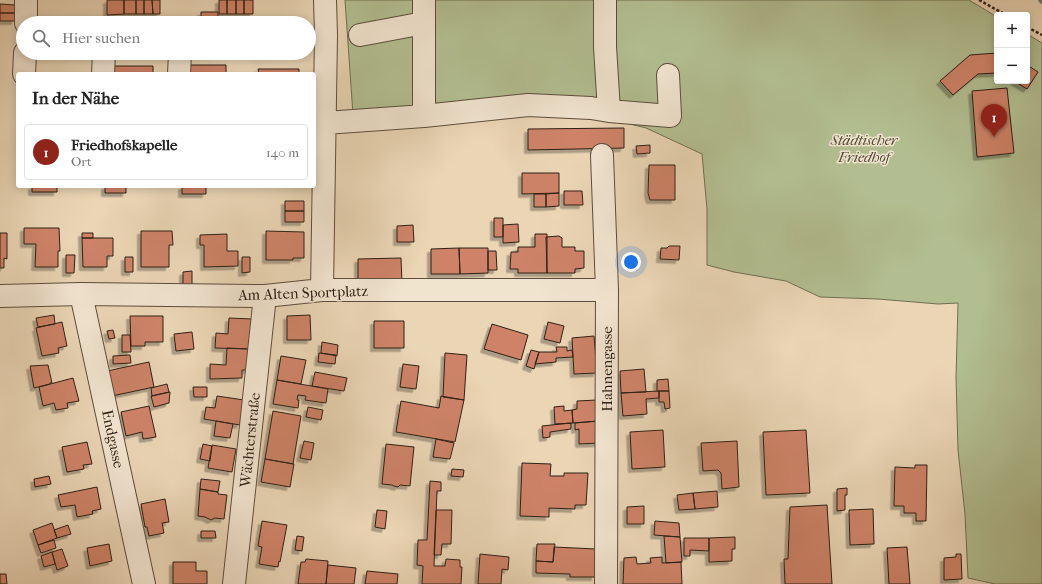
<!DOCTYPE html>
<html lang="de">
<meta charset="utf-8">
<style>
body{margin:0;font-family:"IM FELL French Canon",serif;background:#f2f2f2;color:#222}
.controls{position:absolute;right:12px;top:12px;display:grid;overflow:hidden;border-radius:4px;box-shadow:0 2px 10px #0003}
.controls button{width:36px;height:36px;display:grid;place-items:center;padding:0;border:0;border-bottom:1px solid #e0e0e0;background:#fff;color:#222;font:20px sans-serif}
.you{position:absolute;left:631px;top:262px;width:14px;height:14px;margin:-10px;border:3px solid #fff;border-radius:50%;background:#1a73e8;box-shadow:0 0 0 6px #1a73e833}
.badge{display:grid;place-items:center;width:26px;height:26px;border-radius:50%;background:#8f2418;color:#fff;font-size:13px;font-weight:700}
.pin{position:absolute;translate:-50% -33px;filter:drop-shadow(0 1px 2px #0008)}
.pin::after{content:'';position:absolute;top:21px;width:14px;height:12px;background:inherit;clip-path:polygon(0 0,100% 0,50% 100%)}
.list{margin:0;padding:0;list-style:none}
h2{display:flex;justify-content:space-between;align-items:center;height:52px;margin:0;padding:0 16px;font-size:17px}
h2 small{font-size:13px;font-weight:400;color:#767676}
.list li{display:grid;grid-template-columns:26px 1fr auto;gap:12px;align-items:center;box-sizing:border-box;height:56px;margin:0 8px 8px;padding:0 8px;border:1px solid #e0e0e0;border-radius:4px}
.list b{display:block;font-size:15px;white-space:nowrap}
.list p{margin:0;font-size:13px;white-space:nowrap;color:#767676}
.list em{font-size:13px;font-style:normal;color:#767676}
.icon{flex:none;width:22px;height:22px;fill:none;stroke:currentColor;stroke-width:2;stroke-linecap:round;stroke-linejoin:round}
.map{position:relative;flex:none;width:1042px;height:584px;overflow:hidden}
.search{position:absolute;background:#fff;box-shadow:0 2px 10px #0003;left:16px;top:16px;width:300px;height:44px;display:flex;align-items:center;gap:10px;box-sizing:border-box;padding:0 14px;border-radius:22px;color:#767676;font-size:15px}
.panel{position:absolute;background:#fff;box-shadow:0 2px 10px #0003;left:16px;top:72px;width:300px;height:116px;border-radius:4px}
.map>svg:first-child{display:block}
</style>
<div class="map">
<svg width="1042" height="584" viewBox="0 0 1042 584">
<defs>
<filter id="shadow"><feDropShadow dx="-3.5" dy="3.5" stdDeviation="0" flood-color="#0004"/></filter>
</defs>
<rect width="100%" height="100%" fill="#ead5b5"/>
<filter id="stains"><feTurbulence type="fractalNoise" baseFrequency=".005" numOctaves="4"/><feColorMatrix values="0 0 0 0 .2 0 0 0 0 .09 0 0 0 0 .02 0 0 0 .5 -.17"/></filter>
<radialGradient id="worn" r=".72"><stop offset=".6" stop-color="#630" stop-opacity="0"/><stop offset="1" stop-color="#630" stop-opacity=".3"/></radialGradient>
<path fill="#b2be91" stroke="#706f53" d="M345 0H969L997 17V81H1027V34L1042 43V584H995L968 578 965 514 958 450 956 378 958 303 938 304 878 299 820 297 786 281 734 272 707 265V209L702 154 646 128 587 113 353 115Z"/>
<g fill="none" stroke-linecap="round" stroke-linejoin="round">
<path stroke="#6e7b73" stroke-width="5.5" d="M1041 0 1042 1"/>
</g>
<path fill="#ce8367" stroke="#2e2015" filter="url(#shadow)" d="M107 0H124V14L107 15Z
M124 0H136V14H124Z
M136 0H144V14H136Z
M144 0H152L153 14H144Z
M152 0H160V14H153Z
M219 0H227V14H219Z
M227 0H236V14H227Z
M236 0H244V14H236Z
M244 0H253V14H244Z
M0 4 15 5V13H0Z
M201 12H218V23H201Z
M0 13H15V21H0Z
M997 53V73L978 74 953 95 940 81 970 55Z
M188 65H226V74H189Z
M1027 65 1038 72 1027 89 1014 81H1027Z
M108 66H153V74H109Z
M258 69H299V74H259Z
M1007 88 1014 153 977 157 972 91Z
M624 128V148L528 150V129Z
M650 145V153L637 154 636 146Z
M649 165H675V200H650L648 193Z
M522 173H559V193L522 194Z
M32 186H57V192H32Z
M105 186H126V193H105Z
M182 186H206V194H182Z
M564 191H582L583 205H564Z
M559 193V206L546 207V194Z
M534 194H546V207H534Z
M285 201H304V211H285Z
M285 211H304V222H285Z
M494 218H503V237H494Z
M518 224 519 242 503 243V225Z
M413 225 414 242H397V226Z
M24 228H59L60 251H58V267H35L36 244H24Z
M141 231H172L173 245H169V267H141Z
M266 231 304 232V258H293V260H266Z
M0 233H7V259L4 258V268H0Z
M82 233H93V238H82Z
M227 234V251H238V266L204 267V245H200V235Z
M535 234H547V273H518V269H510L511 252H518V247H535Z
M559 236 562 238V247H575V251H584V268L575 269V273H547L546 237Z
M82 238H113V256H107V267H83Z
M669 246H680L679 260 660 259 661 248H667Z
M459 248 460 274H431V249Z
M459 248H488V273L460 274Z
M488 251H496L497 270H488Z
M66 255H75L74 273H66Z
M125 257H133V272H125Z
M242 257H250V272L242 273Z
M401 258 402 283H358V259Z
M192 271V288L183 289V272Z
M54 315 55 324 38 327 36 318Z
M310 315 311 340H287V316Z
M130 316H163V342H145V346H131Z
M229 318 252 319 250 349 215 348 216 333 228 334Z
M374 321H404V348H374Z
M62 322 67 346 58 348 59 353 42 356 36 328Z
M548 322 564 326 560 343 544 339Z
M492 324 528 335 521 360 484 349Z
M113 330 115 338 109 339 107 331Z
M192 332 194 349 176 351 174 334Z
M122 335H130L131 352H122Z
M594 336 597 373 574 374 572 338Z
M322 342 338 345 337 356 321 353Z
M556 347H567V351L572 350 573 357 556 358V362L535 364 539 352H557Z
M227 348 250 349 249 370H242V378L210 379V364L226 365Z
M531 350 539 352 534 369 526 366Z
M319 353 336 355 335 364 318 362Z
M445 353 467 355 464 400 443 397Z
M130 355 131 363 113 364V356Z
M281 356 306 360 301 384 277 380Z
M149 362 154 387 112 396 107 371Z
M403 364 419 366 416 389 400 387Z
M48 365 52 383H50V384L34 388 30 366Z
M644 369 646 392 621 393 620 371Z
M315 372 347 378 344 391 312 386Z
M73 378 79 401 67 403 68 408 56 410 54 403 43 406 39 387Z
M668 379 669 391H657V380Z
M277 380 328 389 326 403 305 400 306 396 298 395 297 400H299L298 408 273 404Z
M167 384 169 392 152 396 151 388Z
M193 387H207V397H194Z
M659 391V398L646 399 647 414 623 416 621 393Z
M659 391H669L670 408 665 409 664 402H659Z
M170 392 169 403 154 407 151 396Z
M217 396 244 400 240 425 204 419 206 407 215 408Z
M441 396 464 400 455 442 396 432 401 401 439 408Z
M597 400 598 421 573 423 572 410 577 409V401Z
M149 406 156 437 143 439 142 432 126 436 121 412Z
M564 406V411L572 410 573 423 555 424 554 407Z
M308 407 323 410 321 420 306 417Z
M273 411 301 416 293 464 265 459Z
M216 421 233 424 230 438 214 436Z
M598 421 599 443 579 444V429L575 430V423Z
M571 423V429L550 432V437L543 438 542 426Z
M663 430 665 467 632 469 630 432Z
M806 430 810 493 766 495 763 432Z
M436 439 454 443 450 459 433 457Z
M304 441 314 443 311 460 300 458Z
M737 441 739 487 722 489 721 473 718 470 703 471 701 443Z
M87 442 92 464 83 465 84 469 67 472 62 447Z
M203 444 212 446 210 461 200 459Z
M386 444 414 447 410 486 400 485 398 487 394 486 392 485 382 484Z
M212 445 236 449 232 472 208 468Z
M265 459 294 464 290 487 261 482Z
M522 463 551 464 550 476H564V473H588L586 505H575V509L549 508V517L520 516Z
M915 465H927L926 521H916V513H904V506H894L895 467 915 468Z
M452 469 464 470 463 477 451 476Z
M49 476 51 484 35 487 34 479Z
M201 479 220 481 218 492 200 489Z
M430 481 441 482V491H437L434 566H445L446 559 460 560V567H462L461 584H422L423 566 417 565 418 540H427Z
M97 487 101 509 92 511 93 514 77 517 75 505 61 507 58 495Z
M847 488V495H845V510L837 511V489Z
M200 489 218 492V494L227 495 224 519 215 518 211 520 205 517 198 516Z
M717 491 718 507 695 509 693 493Z
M693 493 695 509 679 510 677 495Z
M165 499 169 522 162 523 164 533 149 536 147 527H145L141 504Z
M827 505 832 584H785L784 559H788L790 507Z
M644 506V524H627V507Z
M873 509 874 544 850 545 849 510Z
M377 510 387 511 385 529 375 527Z
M436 510H452L451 544H442L441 555H434Z
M262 521 287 525 280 562 279 561 278 567 259 564 262 547 258 546Z
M655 521 679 523 680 537 654 535Z
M52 523 57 538 38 545 33 530Z
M68 525 71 534 57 538 54 530Z
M201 531H215L216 538H201Z
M297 536 304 537 302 551 295 550Z
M664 536 680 537 682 562 666 563Z
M735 537V549H732V561L709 562V538Z
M684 538H709V551L690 550V556H684Z
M54 540 56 548 41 553 38 545Z
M109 544 112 561 90 566 87 548Z
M537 544H555L553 562 536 561Z
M554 547 596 549 595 577H570V574L536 573V561L553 562Z
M907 547 910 584H889L887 548Z
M62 549 68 566 57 570 52 552Z
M52 552 55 564 44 567 41 556Z
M480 554 509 557 508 570 502 569 501 584H478Z
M956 554H961L962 579 944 580V558L956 557Z
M636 557 637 564 651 563 650 558 662 557V563L681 562 682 584H623L624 558Z
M306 559 328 561 326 584H298L301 562H305Z
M173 562H196V571H207V584H173Z
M328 565 356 568 354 584H326Z
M367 571 398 574 397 584H365Z
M0 574H6L7 584H0Z"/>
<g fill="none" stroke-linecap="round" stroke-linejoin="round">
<defs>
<path id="minor" d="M424 0V116
M605 0V47L609 111
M26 23V0
M360 35 424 23
M24 74 25 53
M103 74 104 53
M179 74 180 53
M325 123 424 116 528 105 591 108 609 111 670 116 668 75
M602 155 607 290 606 584
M322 290 326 35 325 0
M81 294 144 584
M0 296 81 294 265 296 322 290H607
M234 584 265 296"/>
</defs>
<use href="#minor" stroke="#5d4d3d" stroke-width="24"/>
<path stroke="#2e2015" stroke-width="2.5" stroke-dasharray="3 2" stroke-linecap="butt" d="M979 0 1006 15
M1027 27 1042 35"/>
<use href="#minor" stroke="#f1e4cf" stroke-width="22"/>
</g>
<g text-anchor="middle" stroke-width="3" stroke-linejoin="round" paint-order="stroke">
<g font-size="15" font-style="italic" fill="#4f4834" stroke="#f1e4cf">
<text x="864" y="145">Städtischer<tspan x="864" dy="17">Friedhof</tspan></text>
</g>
<g font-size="15" fill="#2e2015" stroke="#f1e4cf">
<text transform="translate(303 293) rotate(-2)" y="5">Am Alten Sportplatz</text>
<text transform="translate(607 369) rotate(-90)" y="5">Hahnengasse</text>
<text transform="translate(113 439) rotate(78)" y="5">Endgasse</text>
<text transform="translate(250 440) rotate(-84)" y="5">Wächterstraße</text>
</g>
</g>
<rect width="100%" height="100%" filter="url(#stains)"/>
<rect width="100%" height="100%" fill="url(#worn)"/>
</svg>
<div class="controls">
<button>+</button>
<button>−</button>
</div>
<div class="you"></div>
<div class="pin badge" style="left:994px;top:137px">1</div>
<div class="search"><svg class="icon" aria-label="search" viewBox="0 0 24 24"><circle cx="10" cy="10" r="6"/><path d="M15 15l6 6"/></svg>Hier suchen</div>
<section class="panel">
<h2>In der Nähe<small></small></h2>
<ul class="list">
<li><span class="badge">1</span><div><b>Friedhofskapelle</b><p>Ort</p></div><em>140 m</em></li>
</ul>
</section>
</div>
